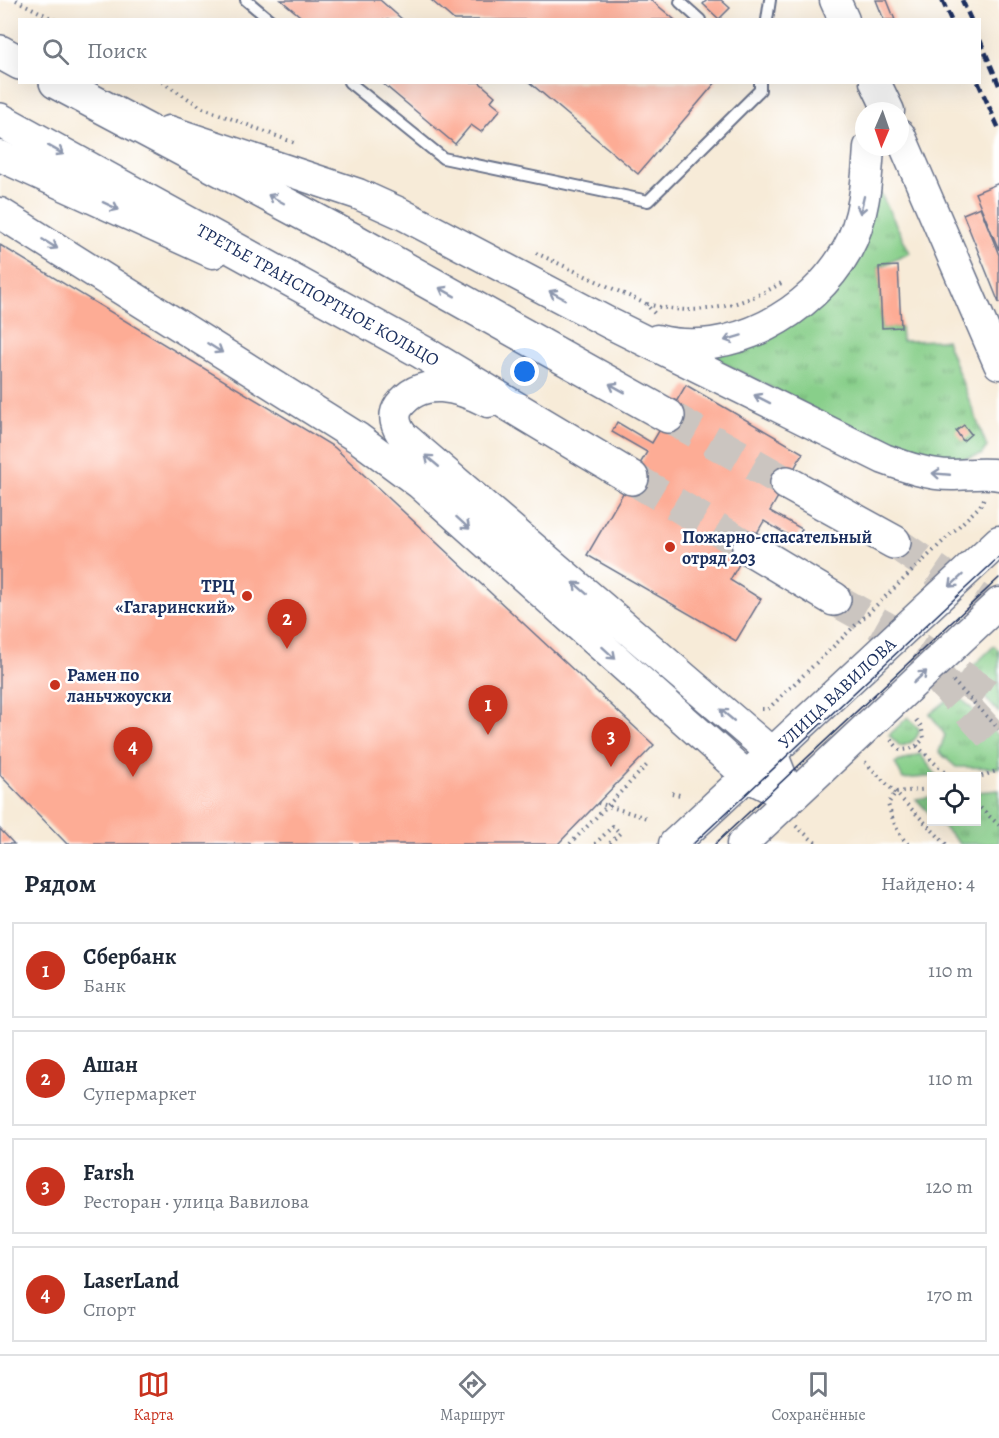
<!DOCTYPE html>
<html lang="ru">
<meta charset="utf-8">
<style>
body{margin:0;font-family:Alegreya,serif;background:#f6f6f7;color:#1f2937}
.controls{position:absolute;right:18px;bottom:18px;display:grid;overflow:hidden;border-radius:0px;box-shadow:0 6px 24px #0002}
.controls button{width:54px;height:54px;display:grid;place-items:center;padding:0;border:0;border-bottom:2px solid #e0e1e3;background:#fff;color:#1f2937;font:30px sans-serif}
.compass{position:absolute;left:855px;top:102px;width:54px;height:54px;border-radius:50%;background:#fff;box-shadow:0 6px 24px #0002;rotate:182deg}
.you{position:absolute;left:525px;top:372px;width:21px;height:21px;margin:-15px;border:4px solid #fff;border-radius:50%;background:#1a73e8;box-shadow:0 0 0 9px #1a73e833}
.badge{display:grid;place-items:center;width:39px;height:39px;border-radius:50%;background:#c8321e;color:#fff;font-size:20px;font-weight:700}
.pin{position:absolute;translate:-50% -50px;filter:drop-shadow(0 2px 3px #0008)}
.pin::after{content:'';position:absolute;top:32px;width:21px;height:18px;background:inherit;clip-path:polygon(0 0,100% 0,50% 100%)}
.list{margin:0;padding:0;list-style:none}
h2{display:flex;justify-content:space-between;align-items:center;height:78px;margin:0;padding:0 24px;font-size:26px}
h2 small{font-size:20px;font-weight:400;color:#747a83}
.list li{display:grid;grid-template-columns:39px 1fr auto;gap:18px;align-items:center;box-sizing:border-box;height:96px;margin:0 12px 12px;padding:0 12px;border:2px solid #e0e1e3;border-radius:0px}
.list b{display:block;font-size:22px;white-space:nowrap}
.list p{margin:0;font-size:20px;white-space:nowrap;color:#747a83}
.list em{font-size:20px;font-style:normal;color:#747a83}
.icon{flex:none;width:33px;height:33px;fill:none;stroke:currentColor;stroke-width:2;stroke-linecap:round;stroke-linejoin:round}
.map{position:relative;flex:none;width:999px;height:844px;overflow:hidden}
.search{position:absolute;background:#fff;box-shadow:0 6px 24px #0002;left:18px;right:18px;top:18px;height:66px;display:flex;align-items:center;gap:15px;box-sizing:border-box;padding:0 21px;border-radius:0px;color:#747a83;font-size:22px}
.sheet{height:510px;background:#fff}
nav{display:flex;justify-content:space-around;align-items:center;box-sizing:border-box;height:84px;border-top:2px solid #e0e1e3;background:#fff;font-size:16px;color:#747a83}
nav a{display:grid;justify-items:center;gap:3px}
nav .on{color:#c8321e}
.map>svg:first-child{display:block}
</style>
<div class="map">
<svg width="999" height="844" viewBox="0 0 999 844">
<defs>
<pattern id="grass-tufts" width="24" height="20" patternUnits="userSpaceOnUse" patternTransform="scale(1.5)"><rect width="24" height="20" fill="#88cf8a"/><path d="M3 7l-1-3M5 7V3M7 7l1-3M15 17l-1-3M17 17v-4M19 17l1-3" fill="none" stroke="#6ea874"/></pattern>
</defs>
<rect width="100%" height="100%" fill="#fff"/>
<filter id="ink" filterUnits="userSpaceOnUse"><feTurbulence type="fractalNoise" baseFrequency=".0167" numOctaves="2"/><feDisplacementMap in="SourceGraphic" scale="12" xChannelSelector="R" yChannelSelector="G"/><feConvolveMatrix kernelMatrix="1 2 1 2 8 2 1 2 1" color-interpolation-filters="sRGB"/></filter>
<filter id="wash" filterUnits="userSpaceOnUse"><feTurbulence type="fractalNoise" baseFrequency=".008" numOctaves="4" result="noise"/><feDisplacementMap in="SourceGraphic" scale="24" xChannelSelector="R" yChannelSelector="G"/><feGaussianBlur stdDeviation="1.35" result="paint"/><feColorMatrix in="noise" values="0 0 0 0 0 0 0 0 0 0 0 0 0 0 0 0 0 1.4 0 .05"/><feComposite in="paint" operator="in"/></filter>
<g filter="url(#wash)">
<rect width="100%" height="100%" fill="#f7ebd8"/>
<path fill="url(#grass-tufts)" stroke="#527f74" stroke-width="1.5" d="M877 186 910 253 879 267 882 328 901 327 902 341 946 340 987 447 981 455 954 460 932 459 889 448 704 353 785 327Z
M994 646 999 650V713L964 675Z
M956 693 999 736V768L956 767 939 752 945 735 930 714Z
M908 717 919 729C919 739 909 745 900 746L889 735Z
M920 754 937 776 903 779 895 763Z
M999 790V844H960L938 822H976L977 792Z
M931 797H932L931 815 916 799Z"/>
<g id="blocks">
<path fill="#fdac95" d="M281 0H380L403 20H305Z
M431 0H651L675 20H454Z
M707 0H721L730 8 719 19 703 4Z
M876 0H887L895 20H884Z
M381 82H479L495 96 491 101 501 109 481 132 471 125 455 144Z
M529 82H716L638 174Z
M999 183V250L975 193Z
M980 207 999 255V303L963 214Z
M0 245 334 447 654 745 558 844H67L0 775Z
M898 266 901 327 882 328 879 267Z
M686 385 803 453 770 511 802 529 796 540 764 521 730 580 761 599 736 641 587 555 647 452 612 432 617 422 652 443Z
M964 425 971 434 963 441 956 431Z
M0 829 14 844H0Z"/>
</g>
</g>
<g filter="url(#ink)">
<use href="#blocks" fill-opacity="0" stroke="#687189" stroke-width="1.5"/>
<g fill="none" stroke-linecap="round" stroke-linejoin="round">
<path stroke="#cbc5c0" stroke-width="33" stroke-dasharray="33 16" stroke-linecap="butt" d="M668 416 787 483
M632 478 749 548
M894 542 999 614
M834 599 900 636 999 702
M936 675 999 744"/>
<defs>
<path id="lane" d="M246 0 270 20
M680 2 700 20
M767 20 770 0
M349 82 443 158 648 201 760 90V82"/>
<path id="secondary" d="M835 0 844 20
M875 82 889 111
M169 131 358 194 400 213 609 323 884 459C906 467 928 475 952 475 968 475 983 472 999 475
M900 135 999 364
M0 156 213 253
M0 213 358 438 420 484 747 776 790 798
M657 340C730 359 812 313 847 250 864 220 867 181 869 147
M488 402C460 388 422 375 399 406 392 416 396 427 403 436L772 753 790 798
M674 844 999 541
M742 844 999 603"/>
<path id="primary" d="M0 52 20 63
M56 82 355 241 668 416
M0 120 422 352 632 478
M787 483 894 542
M749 548 834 599"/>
</defs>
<use href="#lane" stroke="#687189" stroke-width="14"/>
<use href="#secondary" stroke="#687189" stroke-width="33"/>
<use href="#primary" stroke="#687189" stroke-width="36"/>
<path stroke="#687189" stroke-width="4" stroke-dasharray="1.5 4.5" stroke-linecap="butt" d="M16 0 55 20
M162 82 203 108 295 143
M536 253 646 304 656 315
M647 304C696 317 739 308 783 282
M953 681 999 729
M762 709H768L980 506 984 499
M891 740 900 750C911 750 917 747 924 738L921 726 914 718
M917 746 948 776
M865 762 946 844
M976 778 999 770
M672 793 680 795
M598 803 647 818
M976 804 999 825
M796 826 817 844
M570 844 648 764
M595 844 613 826 620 833 609 844
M908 844C897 834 892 818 888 804L896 792 932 789"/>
<use href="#lane" stroke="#fff" stroke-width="10"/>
<use href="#secondary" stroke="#fff" stroke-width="30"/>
<use href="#primary" stroke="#fff" stroke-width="33"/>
<path stroke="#1b2f5e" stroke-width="1.5" d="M693 844 999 557
M715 844 999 578"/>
<path stroke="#1b2f5e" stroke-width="4.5" stroke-dasharray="9 4.5" stroke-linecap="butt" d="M942 0 951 20
M962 0 971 20
M980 40 999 85
M978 82 999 129"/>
</g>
<defs><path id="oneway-shaft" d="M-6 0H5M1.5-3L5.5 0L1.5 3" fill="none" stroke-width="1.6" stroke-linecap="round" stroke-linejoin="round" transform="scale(1.5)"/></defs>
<g stroke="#8d97ae">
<use href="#oneway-shaft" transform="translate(56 150) rotate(29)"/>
<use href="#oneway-shaft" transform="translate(276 199) rotate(-152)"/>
<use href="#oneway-shaft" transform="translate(862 205) rotate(103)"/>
<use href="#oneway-shaft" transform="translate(111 206) rotate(25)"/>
<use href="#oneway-shaft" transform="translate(50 244) rotate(32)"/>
<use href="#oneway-shaft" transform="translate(447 292) rotate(-151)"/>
<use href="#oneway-shaft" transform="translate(557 295) rotate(-152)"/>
<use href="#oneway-shaft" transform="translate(733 338) rotate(163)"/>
<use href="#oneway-shaft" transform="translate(215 348) rotate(32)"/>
<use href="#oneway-shaft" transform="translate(617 388) rotate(-151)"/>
<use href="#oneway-shaft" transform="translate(762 399) rotate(-153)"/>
<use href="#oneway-shaft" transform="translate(432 461) rotate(-140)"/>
<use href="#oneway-shaft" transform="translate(941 474) rotate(-175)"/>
<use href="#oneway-shaft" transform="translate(463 523) rotate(42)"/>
<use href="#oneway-shaft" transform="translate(956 581) rotate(137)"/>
<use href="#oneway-shaft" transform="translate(580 588) rotate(-139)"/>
<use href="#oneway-shaft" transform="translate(609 653) rotate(42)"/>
<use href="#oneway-shaft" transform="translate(920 677) rotate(-43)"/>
<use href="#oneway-shaft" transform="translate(727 715) rotate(-140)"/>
</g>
</g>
<g fill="#c8321e" stroke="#fff" stroke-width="2">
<circle cx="670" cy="547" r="6"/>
<circle cx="247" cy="596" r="6"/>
<circle cx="55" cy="685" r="6"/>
</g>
<g text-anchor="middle" stroke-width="5" stroke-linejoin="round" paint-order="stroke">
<g font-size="18" fill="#1b2f5e" stroke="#fff">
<text transform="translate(318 295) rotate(29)" y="6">ТРЕТЬЕ ТРАНСПОРТНОЕ КОЛЬЦО</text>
<text transform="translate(837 693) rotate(-43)" y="6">УЛИЦА ВАВИЛОВА</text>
</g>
<g font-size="18" font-weight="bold" fill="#1b2f5e" stroke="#fff" text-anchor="start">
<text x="682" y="543">Пожарно-спасательный<tspan x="682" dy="21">отряд 203</tspan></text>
<text x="235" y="592" text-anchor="end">ТРЦ<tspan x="235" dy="21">«Гагаринский»</tspan></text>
<text x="67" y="681">Рамен по<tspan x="67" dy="21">ланьчжоуски</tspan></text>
</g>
</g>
</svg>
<div class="controls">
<button><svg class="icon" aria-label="locate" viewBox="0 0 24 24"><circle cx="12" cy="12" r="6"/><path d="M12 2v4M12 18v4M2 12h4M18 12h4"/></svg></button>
</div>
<svg class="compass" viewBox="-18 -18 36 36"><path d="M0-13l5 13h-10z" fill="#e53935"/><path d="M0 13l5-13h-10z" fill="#747a83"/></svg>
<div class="you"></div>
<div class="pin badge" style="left:488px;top:735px">1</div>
<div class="pin badge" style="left:287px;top:649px">2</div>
<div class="pin badge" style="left:611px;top:767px">3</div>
<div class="pin badge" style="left:133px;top:777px">4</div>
<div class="search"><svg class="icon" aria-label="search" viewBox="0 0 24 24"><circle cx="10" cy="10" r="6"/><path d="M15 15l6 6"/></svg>Поиск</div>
</div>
<section class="sheet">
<h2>Рядом<small>Найдено: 4</small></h2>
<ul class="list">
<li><span class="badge">1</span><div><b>Сбербанк</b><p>Банк</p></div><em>110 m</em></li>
<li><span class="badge">2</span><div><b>Ашан</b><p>Супермаркет</p></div><em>110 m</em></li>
<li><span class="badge">3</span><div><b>Farsh</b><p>Ресторан · улица Вавилова</p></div><em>120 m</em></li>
<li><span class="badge">4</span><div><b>LaserLand</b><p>Спорт</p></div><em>170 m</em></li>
</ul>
</section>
<nav>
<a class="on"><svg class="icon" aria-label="map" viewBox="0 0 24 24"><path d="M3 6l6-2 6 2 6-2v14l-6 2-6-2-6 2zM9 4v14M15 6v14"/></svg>Карта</a>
<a><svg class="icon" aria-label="directions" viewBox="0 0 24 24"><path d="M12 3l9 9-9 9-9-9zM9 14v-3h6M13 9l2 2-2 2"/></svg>Маршрут</a>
<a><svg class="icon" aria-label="saved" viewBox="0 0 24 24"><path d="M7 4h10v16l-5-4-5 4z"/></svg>Сохранённые</a>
</nav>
